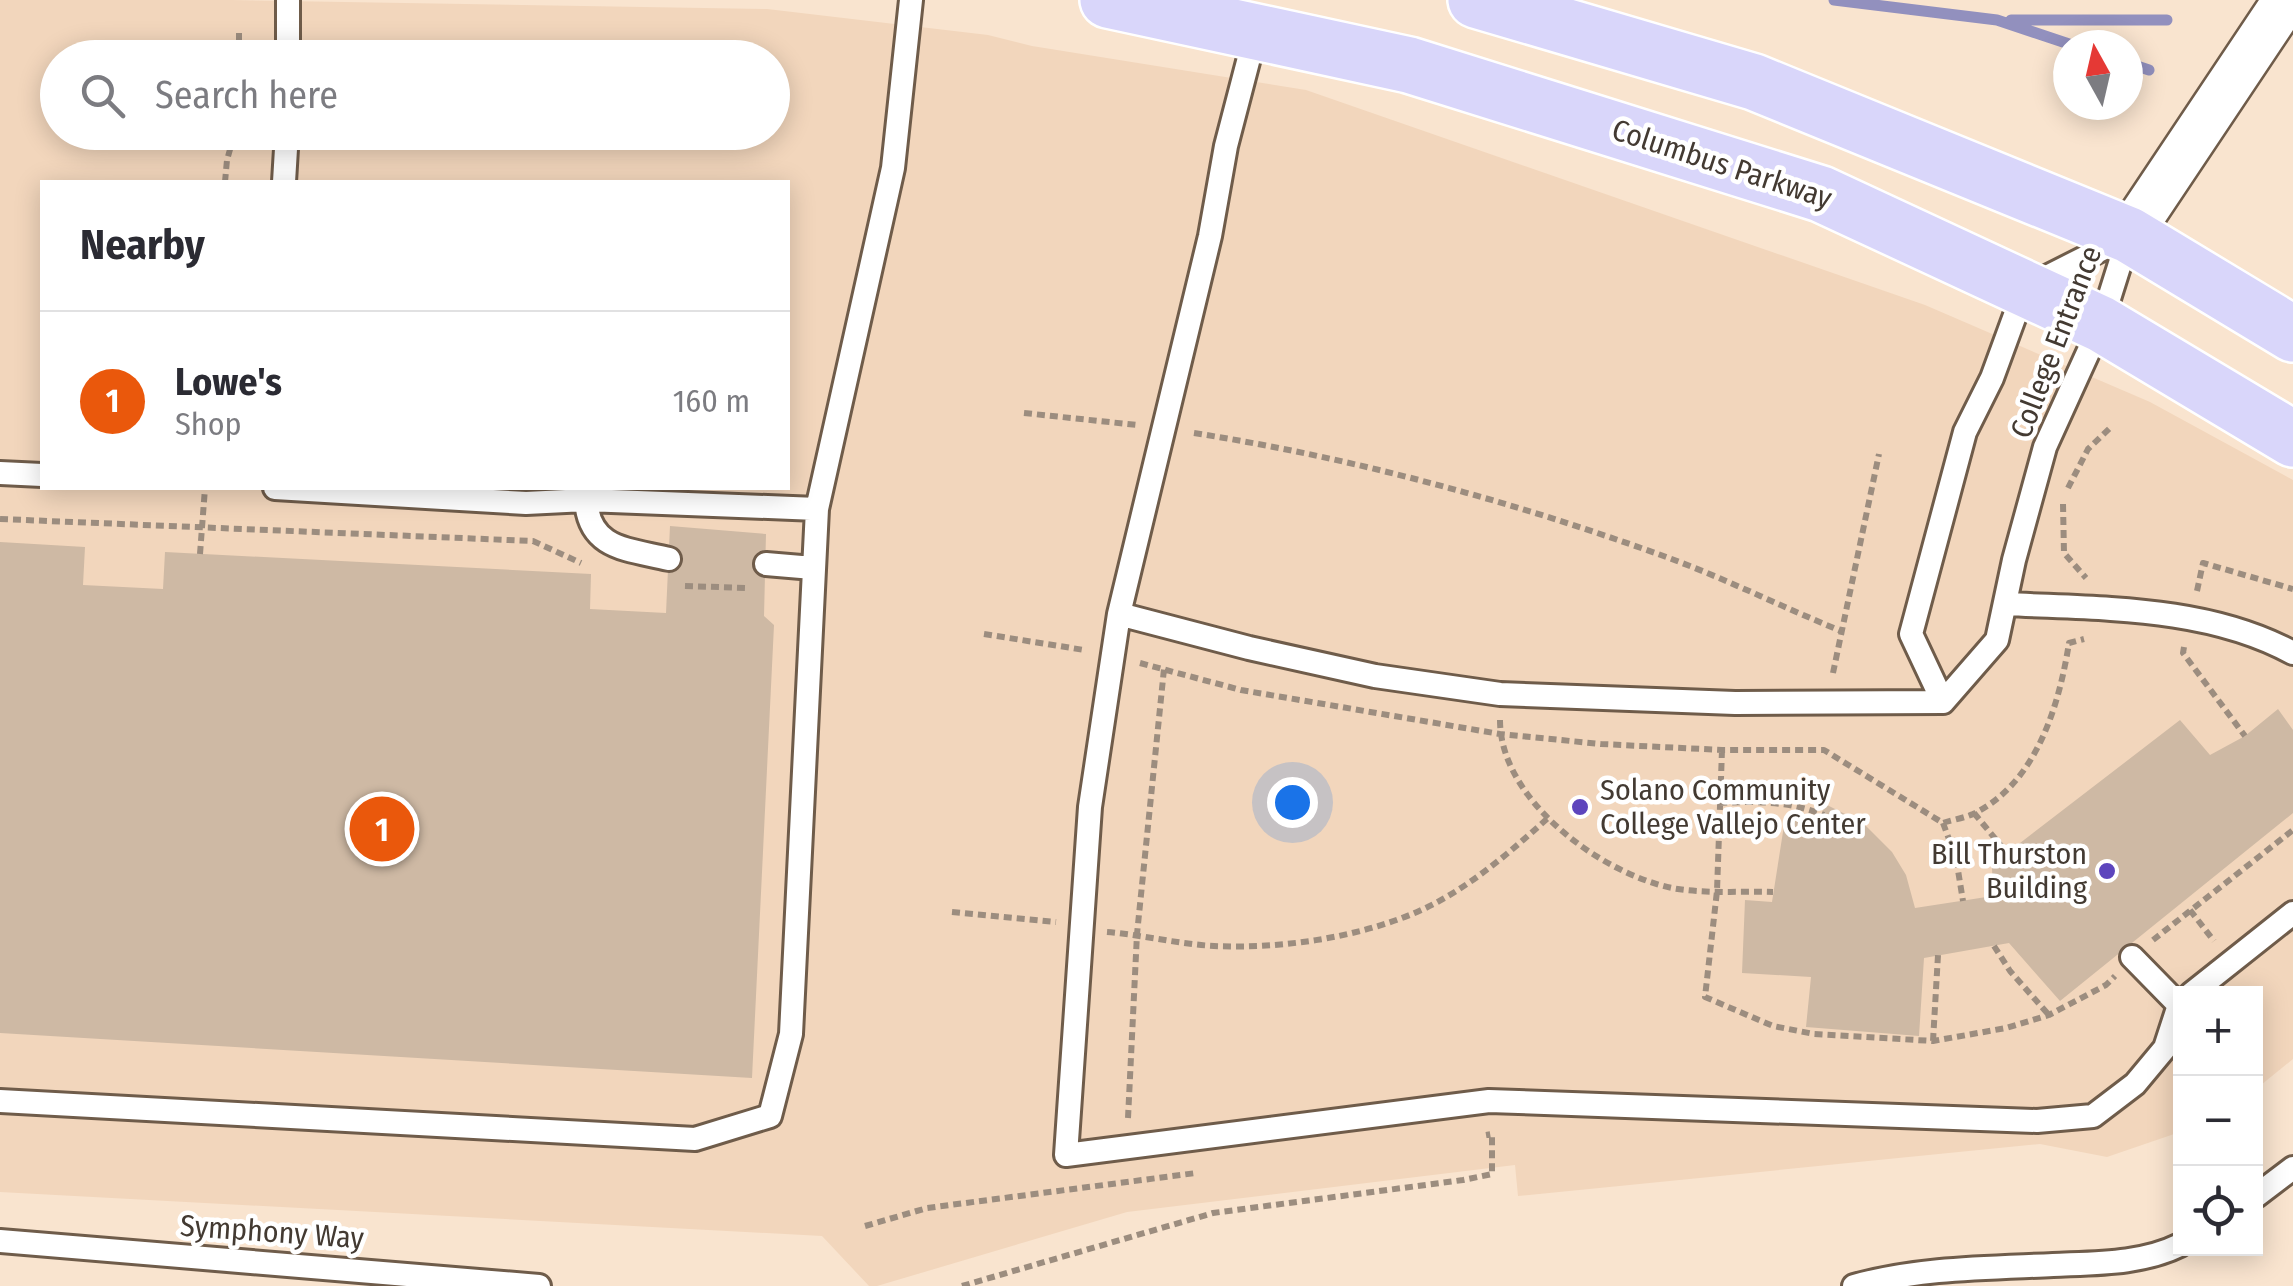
<!DOCTYPE html>
<meta charset="utf-8">
<style>
body{margin:0;font-family:"Fira Sans Condensed",sans-serif;background:#f7f7f7;color:#2b2b33}
.controls{position:absolute;right:30px;bottom:30px;display:grid;overflow:hidden;border-radius:0px;box-shadow:0 5px 25px #0003}
.controls button{width:90px;height:90px;display:grid;place-items:center;padding:0;border:0;border-bottom:2px solid #e1e1e2;background:#fff;color:#2b2b33;font:50px sans-serif}
.compass{position:absolute;left:2053px;top:30px;width:90px;height:90px;border-radius:50%;background:#fff;box-shadow:0 5px 25px #0003;rotate:352deg}
.you{position:absolute;left:1292px;top:802px;width:35px;height:35px;margin:-25px;border:8px solid #fff;border-radius:50%;background:#1a73e8;box-shadow:0 0 0 15px #1a73e833}
.badge{display:grid;place-items:center;width:65px;height:65px;border-radius:50%;background:#ea580c;color:#fff;font-size:32px;font-weight:700}
.pin{position:absolute;translate:-50% -50%;border:5px solid #fff;box-shadow:0 2px 10px #0006}
.list{margin:0;padding:0;list-style:none}
h2{display:flex;justify-content:space-between;align-items:center;height:130px;margin:0;padding:0 40px;font-size:42px}
h2 small{font-size:32px;font-weight:400;color:#7c7c81}
.list li{display:grid;grid-template-columns:65px 1fr auto;gap:30px;align-items:center;box-sizing:border-box;height:180px;padding:0 40px;border-top:2px solid #e1e1e2}
.list b{display:block;font-size:38px;white-space:nowrap}
.list p{margin:0;font-size:32px;white-space:nowrap;color:#7c7c81}
.list em{font-size:32px;font-style:normal;color:#7c7c81}
.icon{flex:none;width:55px;height:55px;fill:none;stroke:currentColor;stroke-width:2;stroke-linecap:round;stroke-linejoin:round}
.map{position:relative;flex:none;width:2293px;height:1286px;overflow:hidden}
.search{position:absolute;background:#fff;box-shadow:0 5px 25px #0003;left:40px;top:40px;width:750px;height:110px;display:flex;align-items:center;gap:25px;box-sizing:border-box;padding:0 35px;border-radius:55px;color:#7c7c81;font-size:38px}
.panel{position:absolute;background:#fff;box-shadow:0 5px 25px #0003;left:40px;top:180px;width:750px;height:310px;border-radius:0px}
.map>svg:first-child{display:block}
</style>
<div class="map">
<svg width="2293" height="1286" viewBox="0 0 2293 1286">
<rect width="100%" height="100%" fill="#f9e4cf"/>
<path fill="#f2d6bc" fill-rule="evenodd" d="M0 0H231L767 9 988 35 1032 46 1306 90 1925 305 2150 402 2293 480V1059L2256 1089V994H2180V1132L2107 1157 2040 1144 1518 1196 1515 1165 1127 1212 877 1286H869L822 1236 0 1192ZM58 58H772V132H58ZM42 182H788V488H42Z"/>
<g fill="none" stroke-linecap="round" stroke-linejoin="round">
<path stroke="#9290be" stroke-width="11" d="M1834 0 1997 20 2072 45
M2011 20H2167
M2128 63 2149 70"/>
</g>
<path fill="#ceb9a4" d="M670 526 766 534 764 616 774 625 752 1078 0 1033V542L85 547 83 585 163 589 165 552 591 574 590 609 666 613Z
M2278 709 2293 730V813L2060 1001 2009 943 1924 958 1919 1036 1806 1027 1811 977 1742 973 1745 900 1772 902 1785 819 1822 826 1823 803 1863 823 1892 852 1906 875 1915 908 1993 896 1992 867 1998 860 2180 720 2210 755 2245 736Z"/>
<g fill="none" stroke-linecap="round" stroke-linejoin="round">
<defs>
<path id="lane" d="M1256 31 1226 146 1210 236 1119 614 1249 648 1375 676 1500 694 1735 703 1943 702
M288 58V0
M284 182 287 132
M0 473 42 475
M275 488 526 503 586 500 817 509
M586 500C589 550 628 549 669 559
M766 564 813 568
M2007 604C2102 609 2207 606 2293 653
M1119 614 1090 807 1066 1155 1489 1101 2037 1121 2093 1116 2135 1084 2165 1048 2180 1002
M1943 702 1911 634 1965 432 1992 378 2025 288 2124 238
M1943 702 1997 640 2014 560 2045 447 2101 324 2129 235
M2132 957 2178 1004
M2191 994 2293 913
M0 1101 695 1139 770 1116 791 1034 817 509 893 168 911 0
M2256 1196 2293 1168
M0 1241 539 1286
M1854 1286C1918 1268 1987 1268 2053 1265 2095 1263 2142 1264 2180 1245"/>
<path id="street" d="M2129 235 2286 0"/>
<path id="primary" d="M1108 0 1409 65 1821 194 2101 324 2293 439
M1476 0 1754 82 2129 235 2293 334"/>
</defs>
<use href="#lane" stroke="#6f5c4a" stroke-width="28"/>
<use href="#street" stroke="#6f5c4a" stroke-width="50"/>
<use href="#primary" stroke="#fff" stroke-width="60"/>
<path stroke="#9c8d7f" stroke-width="6" stroke-dasharray="8 5" stroke-linecap="butt" d="M239 33V58
M225 182 227 160 235 132
M1024 413 1137 425
M1194 433C1353 458 1507 500 1658 554 1720 576 1780 606 1841 631
M2068 488 2088 449 2111 427
M2063 504 2064 553 2086 578
M0 519 533 541 581 563
M200 554 205 488
M685 586 748 588
M2197 591 2203 563 2293 589
M984 634 1084 650
M2184 647 2183 653 2245 736
M1140 663 1241 690 1500 734 1601 744 1722 750H1824L1943 823C1952 820 1964 818 1973 814 2036 784 2059 706 2069 643L2084 639
M1833 673 1879 454
M1500 720C1500 800 1600 873 1672 888 1704 894 1740 891 1773 892
M1722 750 1717 891 1705 997 1773 1026 1814 1034 1933 1041 2006 1028 2049 1015 2106 985 2115 976
M1719 803C1756 801 1789 801 1824 815
M1974 813 2007 853
M1943 823 1956 858 1963 901
M2190 910 2214 941
M952 912 1056 922
M1107 932C1143 935 1178 944 1214 946 1280 949 1356 938 1417 912 1467 890 1509 853 1548 818
M2153 940 2293 830
M1994 946 2010 971 2049 1015
M1933 1041 1938 955
M1128 1118 1137 934 1164 669
M865 1226 927 1208 1196 1173
M962 1286 1213 1213 1463 1180 1492 1174V1134L1486 1135"/>
<use href="#lane" stroke="#fff" stroke-width="22"/>
<use href="#street" stroke="#fff" stroke-width="45"/>
<use href="#primary" stroke="#d9d6fa" stroke-width="55"/>
</g>
<g fill="#5d45bd" stroke="#fff" stroke-width="4">
<circle cx="1580" cy="807" r="10"/>
<circle cx="2107" cy="871" r="10"/>
</g>
<g text-anchor="middle" stroke-width="9" stroke-linejoin="round" paint-order="stroke">
<g font-size="30" fill="#433a32" stroke="#fff">
<text transform="translate(1722 164) rotate(18)" y="10">Columbus Parkway</text>
<text transform="translate(2056 342) rotate(-69)" y="10">College Entrance</text>
<text transform="translate(272 1232) rotate(4)" y="10">Symphony Way</text>
</g>
<g font-size="30" fill="#433a32" stroke="#fff" text-anchor="start">
<text x="1600" y="800">Solano Community<tspan x="1600" dy="34">College Vallejo Center</tspan></text>
<text x="2087" y="864" text-anchor="end">Bill Thurston<tspan x="2087" dy="34">Building</tspan></text>
</g>
</g>
</svg>
<div class="controls">
<button>+</button>
<button>−</button>
<button><svg class="icon" aria-label="locate" viewBox="0 0 24 24"><circle cx="12" cy="12" r="6"/><path d="M12 2v4M12 18v4M2 12h4M18 12h4"/></svg></button>
</div>
<svg class="compass" viewBox="-18 -18 36 36"><path d="M0-13l5 13h-10z" fill="#e53935"/><path d="M0 13l5-13h-10z" fill="#7c7c81"/></svg>
<div class="you"></div>
<div class="pin badge" style="left:382px;top:829px">1</div>
<div class="search"><svg class="icon" aria-label="search" viewBox="0 0 24 24"><circle cx="10" cy="10" r="6"/><path d="M15 15l6 6"/></svg>Search here</div>
<section class="panel">
<h2>Nearby<small></small></h2>
<ul class="list">
<li><span class="badge">1</span><div><b>Lowe's</b><p>Shop</p></div><em>160 m</em></li>
</ul>
</section>
</div>
